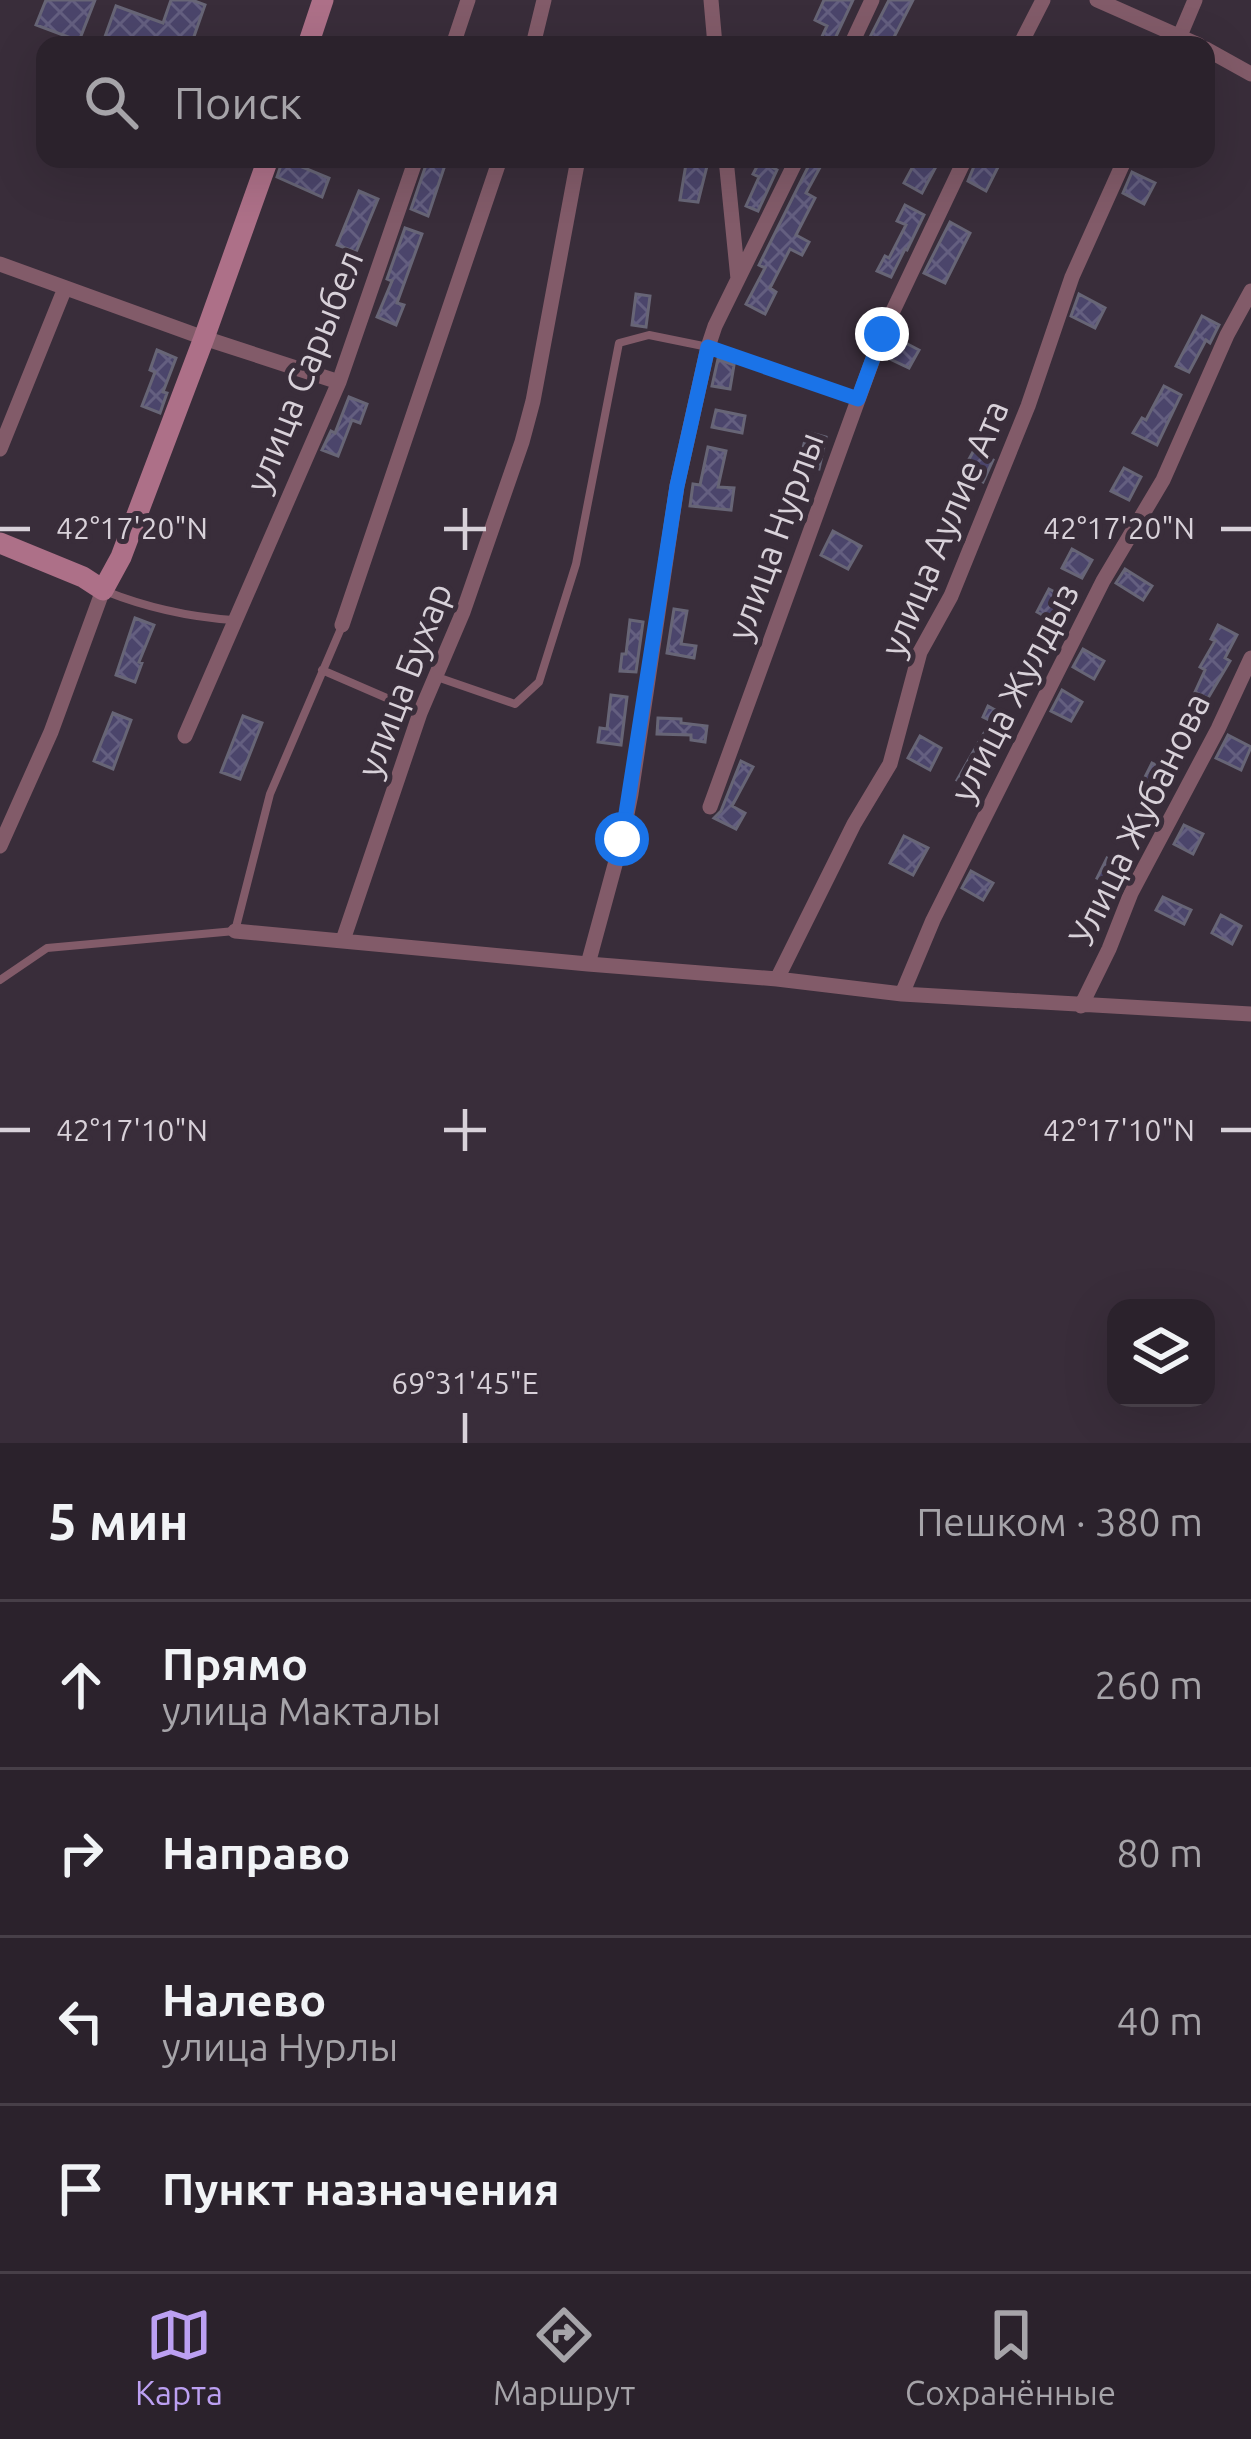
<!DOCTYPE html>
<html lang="ru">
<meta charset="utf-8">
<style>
body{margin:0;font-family:Ubuntu,sans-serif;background:#372f38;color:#f1f3f6}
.controls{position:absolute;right:36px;bottom:36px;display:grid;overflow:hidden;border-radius:24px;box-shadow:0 12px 48px #0002}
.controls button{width:108px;height:108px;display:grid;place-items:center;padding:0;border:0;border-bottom:3px solid #473f48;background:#2b222c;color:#f1f3f6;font:60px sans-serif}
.stop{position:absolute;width:36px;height:36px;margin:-27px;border:9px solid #1a73e8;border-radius:50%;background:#fff}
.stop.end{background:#1a73e8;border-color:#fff;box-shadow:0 3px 12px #0008}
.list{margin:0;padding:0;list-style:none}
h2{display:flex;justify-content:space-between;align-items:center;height:156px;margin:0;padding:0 48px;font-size:51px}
h2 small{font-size:39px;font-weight:400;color:#a6a4a9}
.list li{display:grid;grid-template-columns:78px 1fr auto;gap:36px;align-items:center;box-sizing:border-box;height:168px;padding:0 48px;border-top:3px solid #473f48}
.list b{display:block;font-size:45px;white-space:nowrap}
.list p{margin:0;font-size:39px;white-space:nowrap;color:#a6a4a9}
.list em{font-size:39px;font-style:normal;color:#a6a4a9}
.icon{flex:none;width:66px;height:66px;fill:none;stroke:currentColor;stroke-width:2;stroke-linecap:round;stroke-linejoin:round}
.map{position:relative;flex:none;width:1251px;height:1443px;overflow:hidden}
.search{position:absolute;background:#2b222c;box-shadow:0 12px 48px #0002;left:36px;right:36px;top:36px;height:132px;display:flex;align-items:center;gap:30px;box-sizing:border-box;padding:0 42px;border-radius:24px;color:#a6a4a9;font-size:45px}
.sheet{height:828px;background:#2b222c}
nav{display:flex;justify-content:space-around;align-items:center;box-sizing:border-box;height:168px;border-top:3px solid #473f48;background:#2b222c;font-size:33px;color:#a6a4a9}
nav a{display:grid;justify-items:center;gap:6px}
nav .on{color:#bca0f2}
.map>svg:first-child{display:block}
</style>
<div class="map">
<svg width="1251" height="1443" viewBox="0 0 1251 1443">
<defs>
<pattern id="building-cross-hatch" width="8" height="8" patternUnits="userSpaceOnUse" patternTransform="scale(3)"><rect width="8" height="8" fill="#4b456b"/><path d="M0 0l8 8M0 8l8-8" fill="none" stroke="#645f80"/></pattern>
</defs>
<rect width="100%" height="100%" fill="#392d3a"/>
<path fill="url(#building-cross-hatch)" stroke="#676576" stroke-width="3" d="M46 0H95L79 41 36 25Z
M171 0H192L205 5 191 45H102L116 6 163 23Z
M824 0H853L832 45H818L827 26 815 20Z
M889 0H913L890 45H866Z
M283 159 298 163 297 165 329 178 322 197 277 177Z
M428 159H447L428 216 411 209Z
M812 159 823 162 806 193 815 198 796 235 809 242 802 255 790 249 770 288 776 292 765 314 746 304 765 268 759 265Z
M917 159H940L922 193 904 183Z
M977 159H989L999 165 986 191 968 181Z
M760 161 777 170 758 211 746 206 759 177 753 174Z
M686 164 707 166 698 202 680 200Z
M1132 172 1155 183 1144 204 1123 193Z
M359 191 378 199 356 252 337 245Z
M905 205 924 215 907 250 905 249 891 277 877 271 885 256 889 258 906 225 897 221Z
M950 222 970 233 945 283 924 273Z
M405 228 422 234 397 303 404 305 396 325 377 317 392 281 387 279Z
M636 294 650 296 646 327 632 325Z
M1079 294 1105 308 1095 328 1071 316Z
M1202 316 1219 325 1210 343 1206 340 1189 372 1176 366Z
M898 339 919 350 909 368 888 358Z
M157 350 176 358 163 392 167 393 160 413 142 406 155 372 150 370Z
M718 359 734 365 730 389 712 386Z
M1164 386 1181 395 1157 445 1133 433 1142 418 1146 420Z
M349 397 367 404 360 423 352 420 338 456 322 450 331 431 335 433Z
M716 410 745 416 742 433 712 427Z
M807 432 826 437 819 469 799 464Z
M708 447 726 451 718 487 734 488 731 510 690 506 693 484 700 485Z
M974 450 993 460 983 482 962 472Z
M1124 468 1141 477 1129 500 1111 491Z
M833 531 861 546 848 569 821 555Z
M1072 549 1092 560 1082 578 1062 568Z
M1125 569 1152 586 1143 600 1116 583Z
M1049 589 1076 603 1044 655 1029 648 1046 617 1037 612Z
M674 609 687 611 681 644 696 646 694 658 667 653Z
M135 618 154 625 139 662 142 663 135 682 116 675Z
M630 620 643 622 636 672 620 671 622 654H626Z
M1218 625 1237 635 1225 658 1230 661 1208 698 1195 692 1205 670 1200 667 1215 641 1211 639Z
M1083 649 1104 661 1094 679 1073 667Z
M1062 690 1082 702 1071 721 1051 711Z
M611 695 627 697 621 745 598 742 600 728 607 729Z
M988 706 1008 717 994 744 998 746 973 788 957 780 991 721 983 717Z
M113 713 131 720 113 769 94 761Z
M243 716 262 723 240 779 221 772Z
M658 718 681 719V723L707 726 705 742 691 740V735L657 734Z
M1228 735 1251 747 1241 770 1216 758Z
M920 736 941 748 930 770 908 758Z
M741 761 753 767 732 806 745 813 736 829 714 818 721 811Z
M1152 763 1173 773 1162 793 1142 783Z
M1184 825 1203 834 1193 854 1174 844Z
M904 836 928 848 913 875 890 863Z
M1107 858 1126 868 1116 888 1097 878Z
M971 871 993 883 983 900 962 888Z
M1163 897 1191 910 1184 924 1156 910Z
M1221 915 1241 926 1232 944 1212 933Z"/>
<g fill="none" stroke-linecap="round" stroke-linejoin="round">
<path stroke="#825b69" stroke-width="8" d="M105 591C145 607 190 617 233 620
M322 670 419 712
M437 677 515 704 539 682 576 564 619 343 649 335 708 347 858 399
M0 980 47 948 235 931 270 794 342 626"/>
<path stroke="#825b69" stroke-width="15" d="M711 0 715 45
M1097 0 1199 45
M453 45 468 0
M533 45 544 0
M851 45 872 0
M1020 45 1043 0
M1176 45 1195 0
M1206 49 1251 74
M726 159 738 279
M0 264 204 338 339 382
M0 449 65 288
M342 625 500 159
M185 736 339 382 416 159
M710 807 882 334 965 159
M0 846 51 732 103 590
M235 931 588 964 777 979 902 994 1251 1014
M343 940 420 713 463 612 522 442 533 401 578 159
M588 964 622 839 631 794 677 486 708 347 715 326 797 159
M777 979 854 824 890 764 920 652 951 596 1028 406 1072 277 1125 159
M902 994 933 920 1103 581 1163 480 1227 335 1251 291
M1081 1006 1109 949 1131 893 1218 729 1251 658"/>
<path stroke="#ad7088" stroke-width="21" d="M308 45 323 0
M0 543 83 577 103 590 121 557 204 338 268 159"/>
</g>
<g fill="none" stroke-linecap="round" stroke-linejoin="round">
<path stroke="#1a73e8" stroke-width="15" d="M622 839 677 486 708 347 858 399 882 334"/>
</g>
<path fill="none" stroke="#d8d1d9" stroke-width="4.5" d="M465 508V550M0 529H30M444 529H486M1221 529H1251M465 1109V1151M0 1130H30M444 1130H486M1221 1130H1251M465 1413V1443"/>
<g text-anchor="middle" stroke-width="10" stroke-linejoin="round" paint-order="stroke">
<g font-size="36" fill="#d8d1d9" stroke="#392d3a">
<text transform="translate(304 371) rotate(-68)" y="13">улица Сарыбел</text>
<text transform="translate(944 528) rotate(-67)" y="13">улица Аулие Ата</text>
<text transform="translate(775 536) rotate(-70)" y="13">улица Нурлы</text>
<text transform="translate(404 680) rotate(-69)" y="13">улица Бухар</text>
<text transform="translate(1014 692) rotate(-63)" y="13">улица Жулдыз</text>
<text transform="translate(1139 819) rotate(-64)" y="13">Улица Жубанова</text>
</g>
</g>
<g font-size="30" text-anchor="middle" fill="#d8d1d9" stroke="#392d3a" stroke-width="10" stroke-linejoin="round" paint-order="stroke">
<text x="132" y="539">42°17'20"N</text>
<text x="1119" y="539">42°17'20"N</text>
<text x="132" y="1141">42°17'10"N</text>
<text x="1119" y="1141">42°17'10"N</text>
<text x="465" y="1394">69°31'45"E</text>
</g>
</svg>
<div class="controls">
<button><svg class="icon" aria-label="layers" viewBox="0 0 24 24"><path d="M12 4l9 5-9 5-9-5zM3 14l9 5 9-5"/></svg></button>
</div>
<div class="stop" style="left:622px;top:839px"></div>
<div class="stop end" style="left:882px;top:334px"></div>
<div class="search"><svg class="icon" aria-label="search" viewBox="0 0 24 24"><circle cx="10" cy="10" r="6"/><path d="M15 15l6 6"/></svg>Поиск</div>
</div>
<section class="sheet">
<h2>5 мин<small>Пешком · 380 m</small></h2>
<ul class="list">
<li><svg class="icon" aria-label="ahead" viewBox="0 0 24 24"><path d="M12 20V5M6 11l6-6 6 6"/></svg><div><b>Прямо</b><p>улица Макталы</p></div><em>260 m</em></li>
<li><svg class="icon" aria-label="right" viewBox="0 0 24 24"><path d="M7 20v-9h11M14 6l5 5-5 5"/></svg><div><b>Направо</b></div><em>80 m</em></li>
<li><svg class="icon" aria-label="left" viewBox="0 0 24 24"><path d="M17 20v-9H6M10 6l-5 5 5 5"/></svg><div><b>Налево</b><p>улица Нурлы</p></div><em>40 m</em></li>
<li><svg class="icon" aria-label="arrive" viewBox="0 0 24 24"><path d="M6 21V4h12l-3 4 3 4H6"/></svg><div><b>Пункт назначения</b></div></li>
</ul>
</section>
<nav>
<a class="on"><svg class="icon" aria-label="map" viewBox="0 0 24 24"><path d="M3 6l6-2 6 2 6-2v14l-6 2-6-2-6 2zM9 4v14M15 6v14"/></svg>Карта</a>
<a><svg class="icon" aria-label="directions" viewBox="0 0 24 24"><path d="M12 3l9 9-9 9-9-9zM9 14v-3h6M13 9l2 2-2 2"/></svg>Маршрут</a>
<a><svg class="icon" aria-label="saved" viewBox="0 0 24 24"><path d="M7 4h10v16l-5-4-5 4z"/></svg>Сохранённые</a>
</nav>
